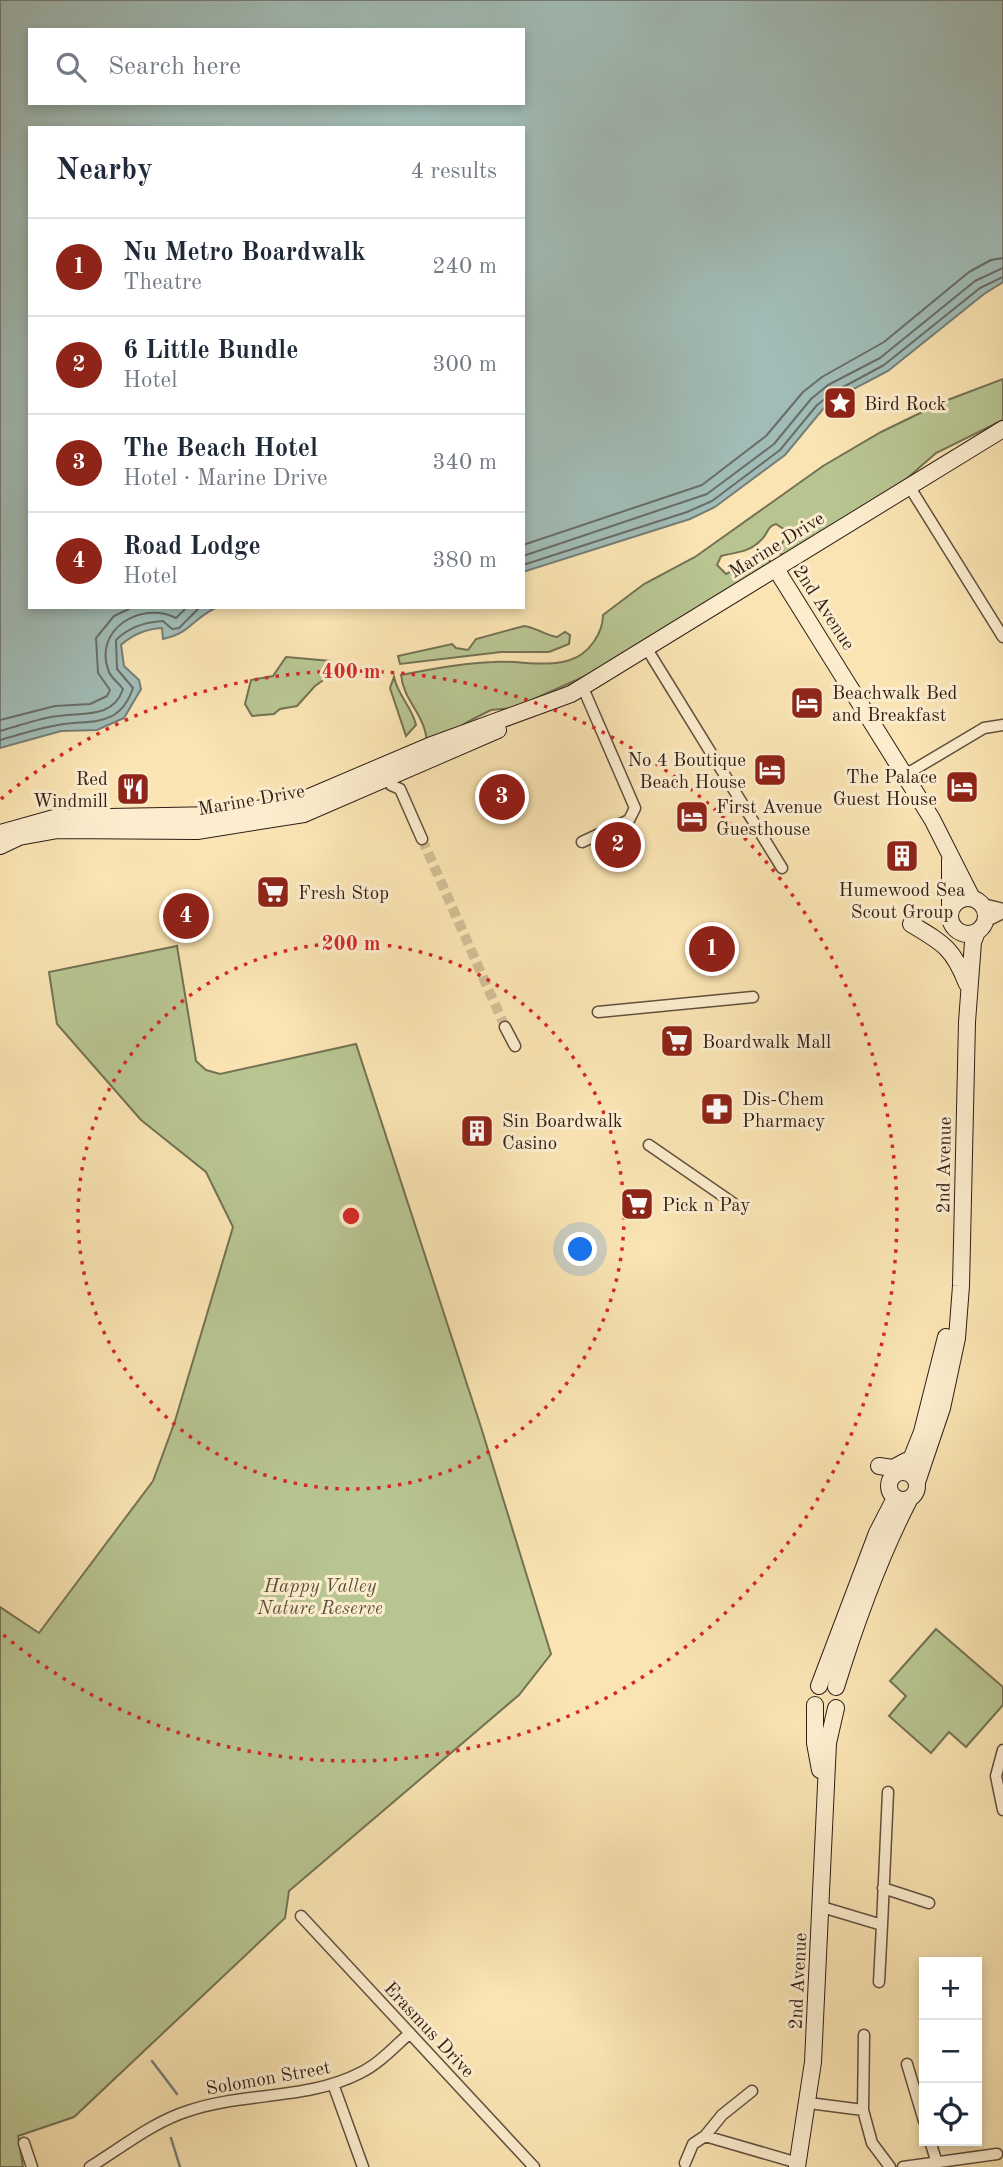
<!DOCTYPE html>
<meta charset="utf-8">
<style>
body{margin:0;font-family:"Old Standard TT",serif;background:#f2f2f3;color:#1f2937}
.controls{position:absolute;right:21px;bottom:21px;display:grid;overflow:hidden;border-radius:0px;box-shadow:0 4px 10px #0003}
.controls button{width:63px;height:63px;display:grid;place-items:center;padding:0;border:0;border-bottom:2px solid #e0e1e3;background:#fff;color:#1f2937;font:35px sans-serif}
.you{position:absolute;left:581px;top:1250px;width:24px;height:24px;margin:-18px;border:5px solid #fff;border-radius:50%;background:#1a73e8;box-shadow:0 0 0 10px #1a73e833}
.badge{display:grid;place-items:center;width:46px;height:46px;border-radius:50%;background:#8f2418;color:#fff;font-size:23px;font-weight:700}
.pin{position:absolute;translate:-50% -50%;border:4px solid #fff;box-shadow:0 2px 7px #0006}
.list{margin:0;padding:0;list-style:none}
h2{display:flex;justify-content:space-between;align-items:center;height:91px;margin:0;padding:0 28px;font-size:30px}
h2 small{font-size:23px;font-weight:400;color:#747a83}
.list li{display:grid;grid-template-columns:46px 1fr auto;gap:21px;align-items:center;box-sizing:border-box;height:98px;padding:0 28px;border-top:2px solid #e0e1e3}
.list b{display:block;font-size:26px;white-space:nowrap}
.list p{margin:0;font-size:23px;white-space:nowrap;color:#747a83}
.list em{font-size:23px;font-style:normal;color:#747a83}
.icon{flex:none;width:38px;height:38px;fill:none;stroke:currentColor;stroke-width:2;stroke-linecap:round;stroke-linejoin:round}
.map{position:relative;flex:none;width:1003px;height:2167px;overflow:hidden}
.search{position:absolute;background:#fff;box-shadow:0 4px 10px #0003;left:28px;top:28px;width:497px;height:77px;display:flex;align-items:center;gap:18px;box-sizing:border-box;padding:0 24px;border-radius:0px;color:#747a83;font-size:26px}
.panel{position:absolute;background:#fff;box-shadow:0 4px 10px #0003;left:28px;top:126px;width:497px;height:483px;border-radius:0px}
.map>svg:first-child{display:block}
</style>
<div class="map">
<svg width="1003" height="2167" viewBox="0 0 1003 2167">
<rect width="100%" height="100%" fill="#fae4b3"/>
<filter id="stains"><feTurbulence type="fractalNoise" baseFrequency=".00286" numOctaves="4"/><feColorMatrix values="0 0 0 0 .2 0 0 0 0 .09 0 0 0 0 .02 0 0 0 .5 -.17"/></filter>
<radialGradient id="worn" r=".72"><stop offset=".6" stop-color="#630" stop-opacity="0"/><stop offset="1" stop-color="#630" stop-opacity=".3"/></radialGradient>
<path fill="#b8c591" stroke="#747254" stroke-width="2" d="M1003 379V420L936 453 904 481 790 552 782 555 778 551 785 538V530L776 524C766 527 768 535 760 541 748 553 736 552 721 556L717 565 726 574 762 556H766L772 564 590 674 514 708 491 710 473 719 427 746C427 715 404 703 401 675 431 669 463 663 493 662 518 660 546 668 570 660 589 654 603 633 603 615L644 584 695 557 823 466 881 432 945 401Z
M524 626C538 628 544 635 557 637L565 632 570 635 569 644 549 652H501L400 664 398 656 452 644 456 648 468 650 476 639Z
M286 657 331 661 336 671 315 686 297 706 280 709 274 714 252 716 245 704 251 680 273 676Z
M394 677C398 696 412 707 416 725L406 736 390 688Z
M177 946 196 1061 206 1070 220 1074 356 1044 480 1424 551 1654 519 1695 289 1891 285 1918 74 2117 18 2136 23 2167H0V1607L39 1633 153 1481 175 1421 233 1227 206 1172 141 1120 57 1024 49 972Z
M936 1629 1003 1687V1705L966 1747 949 1732 931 1753 889 1716 906 1696 890 1681Z"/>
<path fill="#a1bcb6" stroke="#747d76" stroke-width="2" fill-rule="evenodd" d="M0 0H1003V282L984 294 888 371 838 397 823 409 785 455 715 507 690 519 523 572V128H30V607H218C193 617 192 633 163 639L162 628C146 629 133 634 121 645L124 666 139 680 141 689 124 718 97 730 61 731 0 748ZM30 30H523V103H30Z"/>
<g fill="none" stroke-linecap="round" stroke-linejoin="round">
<path stroke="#686d66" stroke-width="2" d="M523 545 702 485 766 436 803 392 822 377 884 342 969 272 991 260 1003 258
M523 556 707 494 774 444 811 399 828 385 880 358 975 281 1003 268
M523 565 687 512 712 501 780 450 817 405 834 392 884 365 980 288 1003 277
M0 720 55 706 90 704 107 696 110 690 98 673 96 638 114 616 133 607
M0 731C19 726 39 718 58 716 83 712 113 719 123 689 119 683 112 679 109 672 92 630 141 600 176 618L187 607
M0 740C19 735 38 728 58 725 91 719 119 729 133 688L117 669 116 640C129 627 144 622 163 621L172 629 179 628 200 607"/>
<path stroke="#747d76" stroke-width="2.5" d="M152 2061 177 2094
M171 2138 180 2167"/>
<path stroke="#d2bc94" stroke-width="10" stroke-dasharray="10 5" stroke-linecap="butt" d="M422 839 505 1027"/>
<defs>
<path id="street" d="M909 486 1003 637
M647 649 782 868
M905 775 984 728 1003 725
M389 780 391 785 400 789 422 839
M582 842 629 820 635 808 583 688
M983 904 1003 909
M985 922 1003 913
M598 1012 753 997
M505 1027 515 1046
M649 1145 733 1203
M1003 1750 996 1776 1003 1810
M883 1888 929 1903
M822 1907 882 1925 888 1792
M301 1916 534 2167
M879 1982 882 1925
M907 2064 924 2121
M333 2084 363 2167
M809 2103 863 2110 872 2143 890 2167
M863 2110 864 2035
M705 2136 722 2115 752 2091
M930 2141 937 2163
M24 2143 32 2167
M685 2163 693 2144 705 2136 798 2163
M90 2167C121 2148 153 2122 188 2111 243 2092 308 2100 360 2073 379 2064 395 2046 410 2033
M903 2167 997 2154"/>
<path id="secondary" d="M776 569 932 819 972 898
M0 833 54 818 219 815 295 803 429 746 571 694 1003 429
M0 846 19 837 58 830 197 831 304 814 498 730
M950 916a18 18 0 1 1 36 0a18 18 0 1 1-36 0Z
M950 911V860
M911 924C943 943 953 948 967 984
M879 1466 893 1468 906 1461
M889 1486a14 14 0 1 1 28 0a14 14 0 1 1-28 0Z
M906 1472 922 1432 946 1337
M917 1482 942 1408 957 1338 961 1286 967 1022 973 942 977 932
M819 1686 877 1533 895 1498
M836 1687C856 1622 879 1558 910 1498
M815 1705V1743L820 1770
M797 2167 813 2062 828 1743 836 1708"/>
</defs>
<use href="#street" stroke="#62503e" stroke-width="13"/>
<use href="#secondary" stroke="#301e17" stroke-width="18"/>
<use href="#street" stroke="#fcedce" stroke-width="10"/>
<use href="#secondary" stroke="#fcedce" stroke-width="16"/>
</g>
<g fill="none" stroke="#d62828" stroke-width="3.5" stroke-dasharray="3.5 7">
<circle cx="351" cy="1216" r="273"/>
<path d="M1 799A545 545 0 1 1 1 1633"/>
</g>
<defs>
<symbol id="sight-square" viewBox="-11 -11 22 22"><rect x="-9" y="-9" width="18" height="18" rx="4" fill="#8f2418" stroke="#fcedce"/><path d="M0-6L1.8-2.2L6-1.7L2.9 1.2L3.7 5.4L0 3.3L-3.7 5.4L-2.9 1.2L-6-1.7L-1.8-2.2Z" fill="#fff"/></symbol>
<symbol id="hotel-square" viewBox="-11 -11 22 22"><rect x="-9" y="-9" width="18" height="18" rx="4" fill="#8f2418" stroke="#fcedce"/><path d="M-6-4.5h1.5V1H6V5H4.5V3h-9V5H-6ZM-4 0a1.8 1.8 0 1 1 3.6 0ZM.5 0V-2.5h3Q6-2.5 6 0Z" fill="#fff"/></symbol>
<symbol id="restaurant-square" viewBox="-11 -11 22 22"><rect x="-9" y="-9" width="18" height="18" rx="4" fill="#8f2418" stroke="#fcedce"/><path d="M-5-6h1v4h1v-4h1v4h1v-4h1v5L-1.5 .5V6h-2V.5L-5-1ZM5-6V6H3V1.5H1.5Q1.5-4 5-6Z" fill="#fff"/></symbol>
<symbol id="building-square" viewBox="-11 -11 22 22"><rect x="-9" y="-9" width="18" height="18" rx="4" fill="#8f2418" stroke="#fcedce"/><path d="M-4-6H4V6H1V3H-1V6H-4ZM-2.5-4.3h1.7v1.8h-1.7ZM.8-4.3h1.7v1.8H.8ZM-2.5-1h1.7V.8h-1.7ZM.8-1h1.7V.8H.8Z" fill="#fff"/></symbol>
<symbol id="supermarket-square" viewBox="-11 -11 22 22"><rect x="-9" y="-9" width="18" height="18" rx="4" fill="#8f2418" stroke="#fcedce"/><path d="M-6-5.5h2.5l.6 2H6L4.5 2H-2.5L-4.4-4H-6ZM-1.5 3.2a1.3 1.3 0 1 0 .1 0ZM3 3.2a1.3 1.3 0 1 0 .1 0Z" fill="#fff"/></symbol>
<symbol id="pharmacy-square" viewBox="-11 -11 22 22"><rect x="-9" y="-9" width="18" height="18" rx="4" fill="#8f2418" stroke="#fcedce"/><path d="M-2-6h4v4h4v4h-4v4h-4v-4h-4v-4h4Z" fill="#fff"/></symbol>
</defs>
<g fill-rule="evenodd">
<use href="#sight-square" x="821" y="384" width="38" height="38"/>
<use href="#hotel-square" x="788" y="684" width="38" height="38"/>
<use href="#hotel-square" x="751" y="751" width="38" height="38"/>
<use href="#hotel-square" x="943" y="768" width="38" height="38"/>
<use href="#restaurant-square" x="114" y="770" width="38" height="38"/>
<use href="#hotel-square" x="673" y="798" width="38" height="38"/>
<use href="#building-square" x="883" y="837" width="38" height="38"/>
<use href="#supermarket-square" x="254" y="873" width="38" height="38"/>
<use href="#supermarket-square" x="658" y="1022" width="38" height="38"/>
<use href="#pharmacy-square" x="698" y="1090" width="38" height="38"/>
<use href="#building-square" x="458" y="1112" width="38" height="38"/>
<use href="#supermarket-square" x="618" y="1185" width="38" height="38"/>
</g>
<g text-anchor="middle" stroke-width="6" stroke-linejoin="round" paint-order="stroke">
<g font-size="19" fill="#301e17" stroke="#fcedce" text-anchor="start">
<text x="864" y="410">Bird Rock</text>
<text x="832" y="699">Beachwalk Bed<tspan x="832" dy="22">and Breakfast</tspan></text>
<text x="746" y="766" text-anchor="end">No 4 Boutique<tspan x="746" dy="22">Beach House</tspan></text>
<text x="937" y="783" text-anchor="end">The Palace<tspan x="937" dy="22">Guest House</tspan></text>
<text x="108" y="785" text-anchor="end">Red<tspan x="108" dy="22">Windmill</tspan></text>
<text x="716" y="813">First Avenue<tspan x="716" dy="22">Guesthouse</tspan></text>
<text x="902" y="896" text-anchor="middle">Humewood Sea<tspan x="902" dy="22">Scout Group</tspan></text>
<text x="298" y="899">Fresh Stop</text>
<text x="702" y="1048">Boardwalk Mall</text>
<text x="742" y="1105">Dis-Chem<tspan x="742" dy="22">Pharmacy</tspan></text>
<text x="502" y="1127">Sin Boardwalk<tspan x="502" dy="22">Casino</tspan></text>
<text x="662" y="1211">Pick n Pay</text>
</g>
<g font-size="19" fill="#301e17" stroke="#fcedce">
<text transform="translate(776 544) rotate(-32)" y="7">Marine Drive</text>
<text transform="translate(825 607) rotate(57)" y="7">2nd Avenue</text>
<text transform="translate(251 799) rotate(-10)" y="7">Marine Drive</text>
<text transform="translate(943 1165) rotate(-89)" y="7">2nd Avenue</text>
<text transform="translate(797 1981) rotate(-87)" y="7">2nd Avenue</text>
<text transform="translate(430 2029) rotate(47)" y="7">Erasmus Drive</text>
<text transform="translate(268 2077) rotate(-10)" y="7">Solomon Street</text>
</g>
<g font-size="19" font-style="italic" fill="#59503c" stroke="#fcedce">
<text x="320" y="1592">Happy Valley<tspan x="320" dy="22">Nature Reserve</tspan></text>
</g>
</g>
<circle cx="351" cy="1216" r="10" fill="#d62828" stroke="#fcedce" stroke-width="3.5"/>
<g font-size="21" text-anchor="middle" font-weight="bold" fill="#d62828" stroke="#fcedce" stroke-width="6" stroke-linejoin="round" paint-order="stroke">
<text x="351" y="678">400 m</text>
<text x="351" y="950">200 m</text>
</g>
<rect width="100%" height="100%" filter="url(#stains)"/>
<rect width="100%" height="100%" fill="url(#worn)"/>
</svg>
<div class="controls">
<button>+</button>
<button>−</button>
<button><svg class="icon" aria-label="locate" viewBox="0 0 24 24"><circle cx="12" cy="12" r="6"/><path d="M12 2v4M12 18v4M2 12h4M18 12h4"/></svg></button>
</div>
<div class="you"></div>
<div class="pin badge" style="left:712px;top:949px">1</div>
<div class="pin badge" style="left:618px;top:845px">2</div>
<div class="pin badge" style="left:502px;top:797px">3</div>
<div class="pin badge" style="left:186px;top:916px">4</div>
<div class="search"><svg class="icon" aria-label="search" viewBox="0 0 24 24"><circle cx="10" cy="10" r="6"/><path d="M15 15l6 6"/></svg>Search here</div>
<section class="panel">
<h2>Nearby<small>4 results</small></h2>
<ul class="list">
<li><span class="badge">1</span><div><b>Nu Metro Boardwalk</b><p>Theatre</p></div><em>240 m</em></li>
<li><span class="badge">2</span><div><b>6 Little Bundle</b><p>Hotel</p></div><em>300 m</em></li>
<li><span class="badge">3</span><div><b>The Beach Hotel</b><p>Hotel · Marine Drive</p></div><em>340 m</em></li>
<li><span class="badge">4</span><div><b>Road Lodge</b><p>Hotel</p></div><em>380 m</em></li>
</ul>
</section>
</div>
